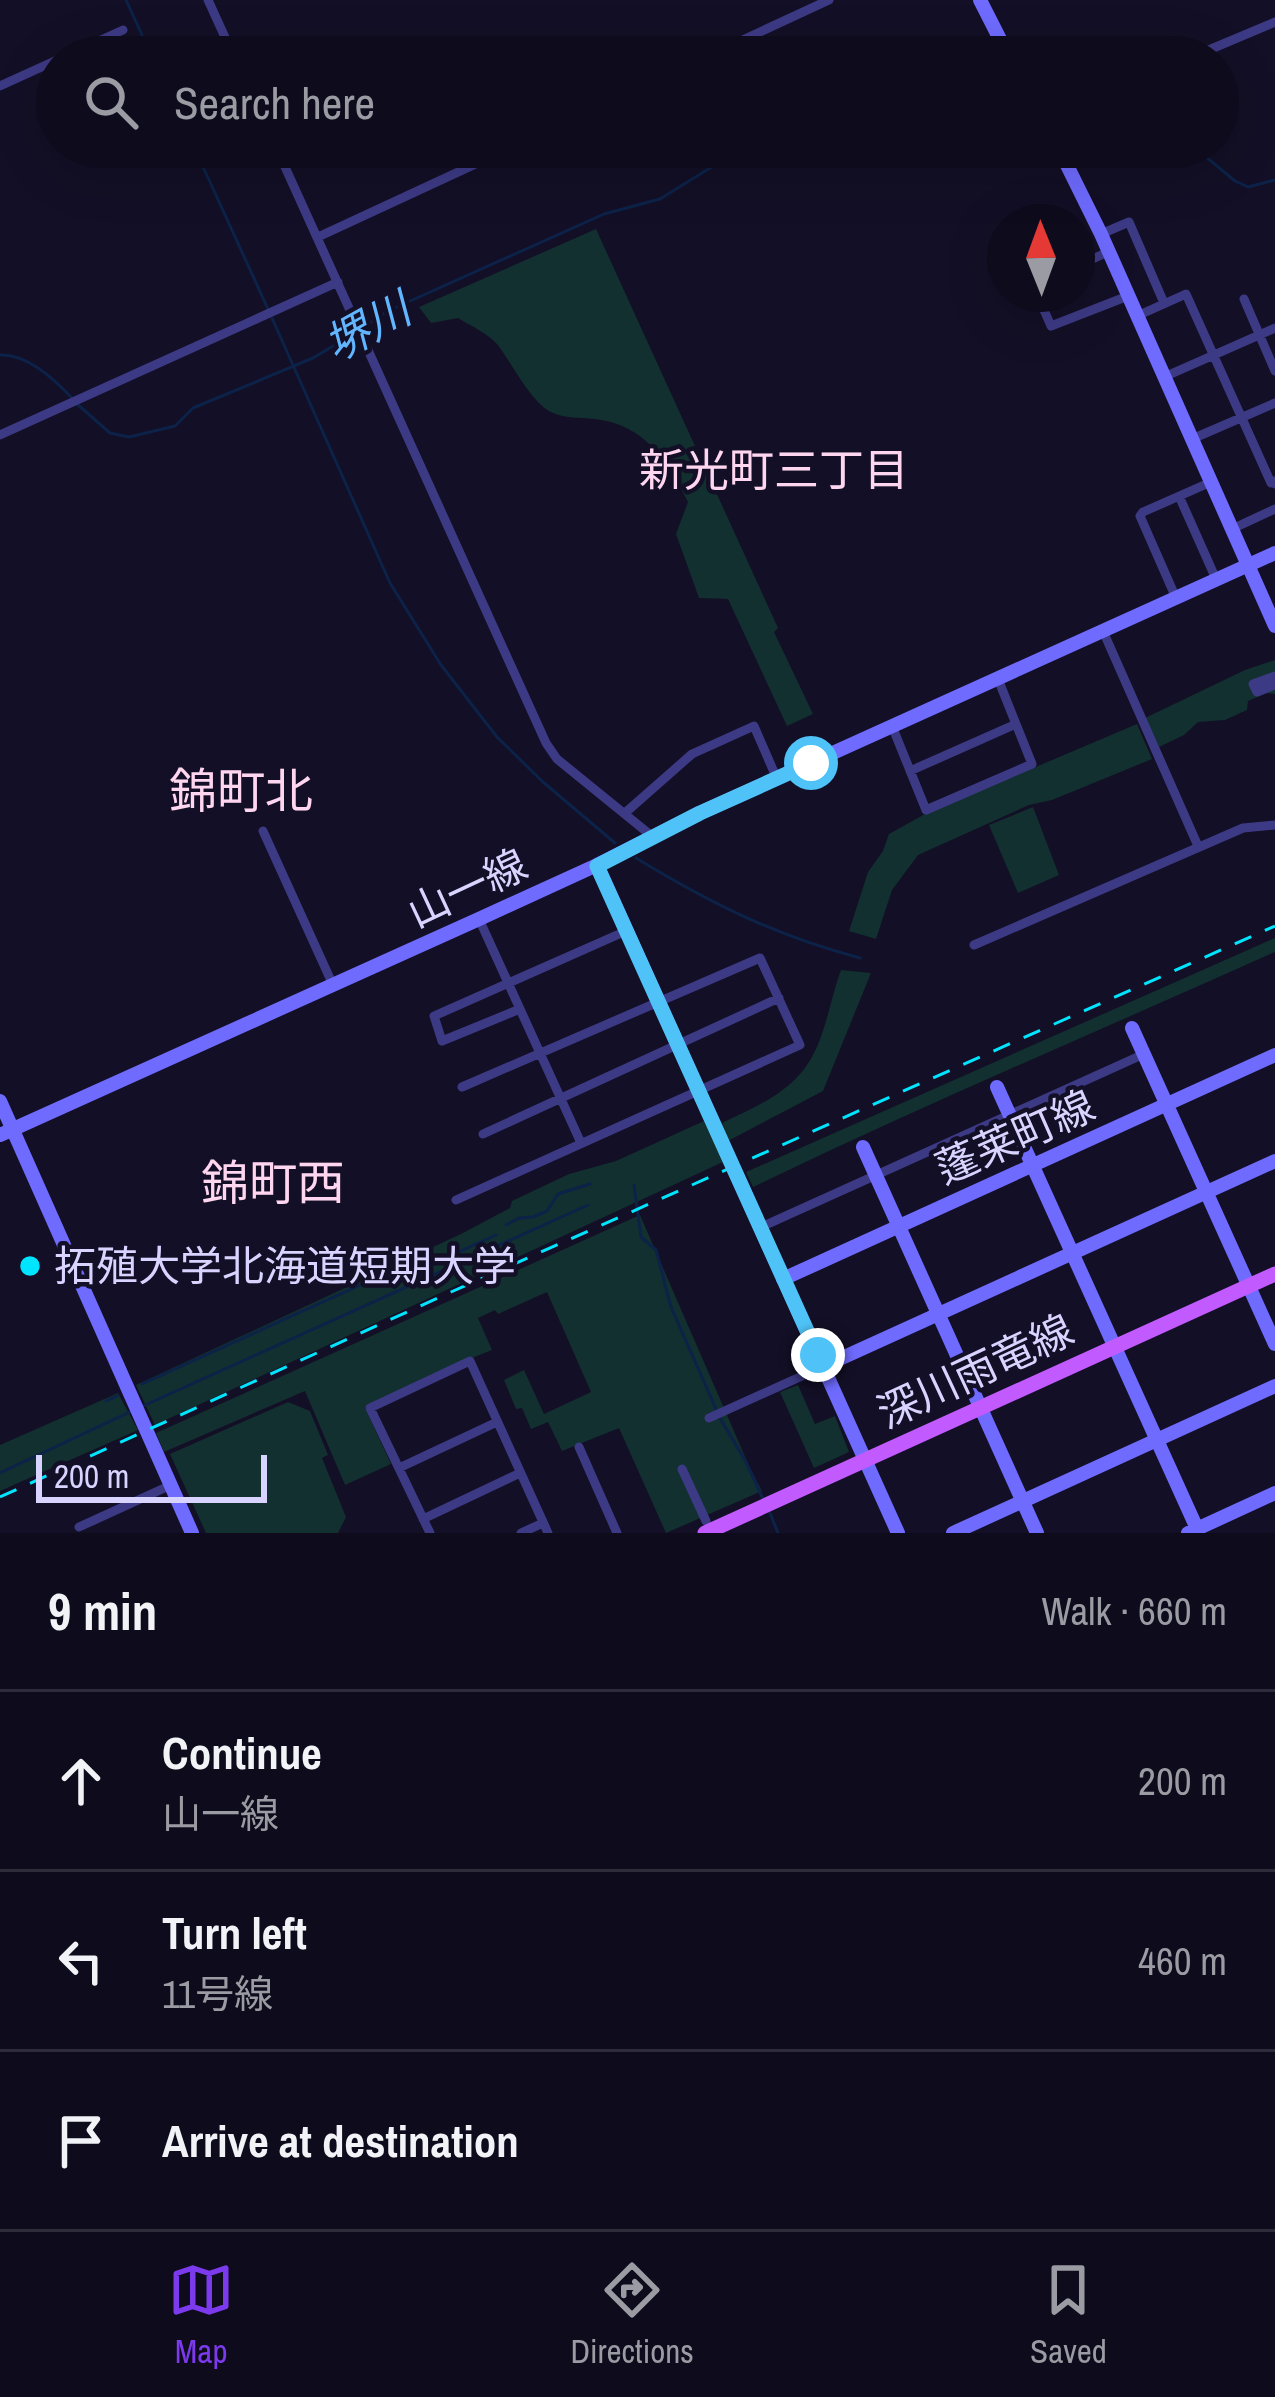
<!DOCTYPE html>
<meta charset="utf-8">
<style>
body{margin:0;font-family:"Archivo Narrow","Noto Sans JP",sans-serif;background:#171425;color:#f1f3f6}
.compass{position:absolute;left:987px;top:204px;width:108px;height:108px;border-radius:50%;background:#0e0b1c;box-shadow:0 12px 48px #0002;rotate:359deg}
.scale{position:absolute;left:36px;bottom:30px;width:231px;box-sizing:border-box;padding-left:12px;border:6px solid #d9d4ff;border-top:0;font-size:33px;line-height:42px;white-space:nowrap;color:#d9d4ff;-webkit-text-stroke:9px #130f26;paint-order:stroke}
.stop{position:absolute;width:36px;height:36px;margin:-27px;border:9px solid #4fc3f7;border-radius:50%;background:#fff}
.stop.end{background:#4fc3f7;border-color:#fff;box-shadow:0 3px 12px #0008}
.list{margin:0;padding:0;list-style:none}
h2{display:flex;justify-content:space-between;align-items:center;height:156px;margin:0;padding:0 48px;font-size:51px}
h2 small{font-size:39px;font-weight:400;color:#9b9ba3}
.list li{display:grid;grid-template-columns:78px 1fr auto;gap:36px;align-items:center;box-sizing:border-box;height:180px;padding:0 48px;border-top:3px solid #2e2b3b}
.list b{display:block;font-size:45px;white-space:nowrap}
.list p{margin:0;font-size:39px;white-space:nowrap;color:#9b9ba3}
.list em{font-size:39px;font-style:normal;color:#9b9ba3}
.icon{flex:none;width:66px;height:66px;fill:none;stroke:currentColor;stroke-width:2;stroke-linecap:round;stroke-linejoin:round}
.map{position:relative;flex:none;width:1275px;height:1533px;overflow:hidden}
.search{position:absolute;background:#0e0b1c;box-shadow:0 12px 48px #0002;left:36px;right:36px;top:36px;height:132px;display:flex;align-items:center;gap:30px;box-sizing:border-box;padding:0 42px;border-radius:66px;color:#9b9ba3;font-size:45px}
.sheet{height:696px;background:#0e0b1c}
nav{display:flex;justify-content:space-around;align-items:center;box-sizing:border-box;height:168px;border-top:3px solid #2e2b3b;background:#0e0b1c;font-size:33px;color:#9b9ba3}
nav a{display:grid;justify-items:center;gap:6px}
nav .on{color:#7c3aed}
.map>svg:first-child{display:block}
</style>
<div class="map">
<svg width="1275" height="1533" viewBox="0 0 1275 1533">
<rect width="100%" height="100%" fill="#130f26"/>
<path fill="#12302f" d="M596 229 778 628 774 632 813 714 787 726 728 599 699 598 676 534 688 502C667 460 645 425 595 419 578 417 563 419 549 411 530 400 511 362 497 344 487 333 471 326 458 318L431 323 419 307Z
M1275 660V694L1267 693 1248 701 1247 710 1225 720 1198 722 1184 735 1159 747 1145 718 1245 670Z
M1137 724 1152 759 1052 800 1029 805 918 855 892 890 876 939 849 931 868 872 883 851 889 834 925 814Z
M1033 807 1059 875 1018 893 989 825Z
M1275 938V952C1101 1030 925 1104 753 1187L746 1172Z
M841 970 871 973 823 1091 728 1141 722 1123C753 1108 790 1093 809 1062 826 1035 830 999 841 970Z
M704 1121 723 1162 155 1425 136 1385 461 1234 510 1208 512 1201 569 1174 616 1161Z
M640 1215 750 1468 762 1491 666 1533 619 1428 562 1451 548 1422 531 1429 522 1408 516 1409 504 1380 524 1370 544 1414 591 1392 547 1292 498 1314 495 1310 478 1318 492 1350 432 1374 365 1408 391 1464 345 1485 305 1391 164 1452 156 1433Z
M798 1385 815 1424 835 1416 849 1452 814 1468 780 1392Z
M118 1393 138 1430 0 1491V1445Z
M288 1402 310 1411 328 1455 322 1458 346 1517 338 1533H206L170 1454Z"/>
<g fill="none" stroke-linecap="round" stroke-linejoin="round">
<path stroke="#0c2248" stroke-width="3" d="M126 0 152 57
M194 147 268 309
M1194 147 1235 181 1248 187 1275 180
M272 318 390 583 441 665 497 737 543 782 615 843
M363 328 388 311 604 214 660 199 744 147
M0 355C27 354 53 378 71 397
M77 404 110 433 129 437 175 426 193 408 313 358 355 333
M636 858C710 903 776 936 860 958
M634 1185 641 1237 656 1250 671 1307 716 1409
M506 1225 519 1218 533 1217 547 1211 558 1194 590 1184
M392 1282 496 1235
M142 1384 367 1282H380
M106 1401 117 1396
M143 1406 588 1205
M720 1418 746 1462 763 1499
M0 1473 134 1410
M770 1513 778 1533"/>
<path stroke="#3d3a85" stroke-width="9" d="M208 0 234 57
M64 57 123 30
M706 57 829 0
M1192 57 1275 22
M0 86 57 60
M276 147 546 743 557 759 653 837
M1101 234 1129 222 1164 303
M318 237 512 147
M1077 266 1108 252
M1037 294 1051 326 1128 296
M1244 299 1275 371
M1137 316 1186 294 1271 483 1274 481 1275 484
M1164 377 1275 328
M0 435 338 282
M1192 439 1275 403
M1179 496 1216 579
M1232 529 1275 509
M1176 598 1140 516 1143 512 1211 482
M1103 631 1198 846
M1275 676 1253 684 1257 692 1275 685
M892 726 926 810 1032 764 998 679
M910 771 1016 724
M625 813 692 754 754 726 777 779
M263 831 333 985
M479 919 581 1143
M974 945 1243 828 1275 825
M520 1009 442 1041 434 1016 626 931
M483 1134 779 998
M456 1200 800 1045 760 958 462 1087
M759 1228 1144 1054
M709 1418 822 1367
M579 1447 617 1533
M399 1468 497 1422
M682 1469 706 1521
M423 1519 520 1473
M79 1527 171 1485
M430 1533 370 1408 470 1361 548 1533
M521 1533 543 1523"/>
<path stroke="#6f6bff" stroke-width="14" d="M980 0 1009 57
M1058 147 1101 234 1275 626
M597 865 898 1533
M1132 1028 1275 1344
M997 1087 1199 1533
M0 1101 192 1533
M0 1135 479 919 597 865 700 813 1275 553
M863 1147 1037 1533
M783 1279 1275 1055
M822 1367 1275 1161
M953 1533 1275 1386
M1188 1533 1275 1493"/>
<path stroke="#c25bff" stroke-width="15" d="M705 1533 1275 1274"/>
<path stroke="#00e5ff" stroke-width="3" stroke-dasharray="18 15" stroke-linecap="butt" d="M0 1497 451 1292 1275 926"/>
</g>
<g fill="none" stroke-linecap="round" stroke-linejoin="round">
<path stroke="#4fc3f7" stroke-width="15" d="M811 763 700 813 597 866 818 1355"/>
</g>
<circle fill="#00e5ff" stroke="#130f26" stroke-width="4.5" cx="30" cy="1266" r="12"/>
<g text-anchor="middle" stroke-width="9" stroke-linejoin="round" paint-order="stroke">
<g font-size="42" fill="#d9d4ff" stroke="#130f26">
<text transform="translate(467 888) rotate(-25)" y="15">山一線</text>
<text transform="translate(1015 1137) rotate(-24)" y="15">蓬莱町線</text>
<text transform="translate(975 1371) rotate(-25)" y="15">深川雨竜線</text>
</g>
<g font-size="42" fill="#d9d4ff" stroke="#130f26" text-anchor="start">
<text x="54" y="1281">拓殖大学北海道短期大学</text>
</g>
<g font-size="45" font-style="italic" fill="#62b6ff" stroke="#130f26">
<text transform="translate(367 327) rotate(-29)" y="16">堺川</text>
</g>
<g font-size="45" fill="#ffd6f0" stroke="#130f26">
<text x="774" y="486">新光町三丁目</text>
</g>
<g font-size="48" fill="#ffd6f0" stroke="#130f26">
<text x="241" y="808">錦町北</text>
<text x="273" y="1200">錦町西</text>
</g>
</g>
</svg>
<svg class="compass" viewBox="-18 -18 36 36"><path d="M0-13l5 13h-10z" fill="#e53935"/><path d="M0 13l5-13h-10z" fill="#9b9ba3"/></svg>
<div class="scale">200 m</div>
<div class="stop" style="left:811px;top:763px"></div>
<div class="stop end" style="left:818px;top:1355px"></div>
<div class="search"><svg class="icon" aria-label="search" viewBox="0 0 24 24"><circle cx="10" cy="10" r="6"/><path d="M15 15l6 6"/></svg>Search here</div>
</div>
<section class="sheet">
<h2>9 min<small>Walk · 660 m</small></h2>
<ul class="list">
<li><svg class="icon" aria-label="ahead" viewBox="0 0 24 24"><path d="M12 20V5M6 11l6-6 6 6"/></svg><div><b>Continue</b><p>山一線</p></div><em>200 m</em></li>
<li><svg class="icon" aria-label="left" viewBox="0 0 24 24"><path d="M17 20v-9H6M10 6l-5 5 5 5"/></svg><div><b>Turn left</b><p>11号線</p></div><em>460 m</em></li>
<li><svg class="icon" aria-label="arrive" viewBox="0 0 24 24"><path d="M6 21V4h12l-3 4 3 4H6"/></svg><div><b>Arrive at destination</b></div></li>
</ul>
</section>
<nav>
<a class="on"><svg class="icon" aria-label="map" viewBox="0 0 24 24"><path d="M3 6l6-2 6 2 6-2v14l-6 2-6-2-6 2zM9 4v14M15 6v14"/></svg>Map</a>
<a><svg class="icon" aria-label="directions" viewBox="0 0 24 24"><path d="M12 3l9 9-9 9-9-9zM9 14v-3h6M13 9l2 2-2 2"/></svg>Directions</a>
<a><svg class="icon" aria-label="saved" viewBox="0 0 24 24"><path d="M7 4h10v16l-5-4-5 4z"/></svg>Saved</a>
</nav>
